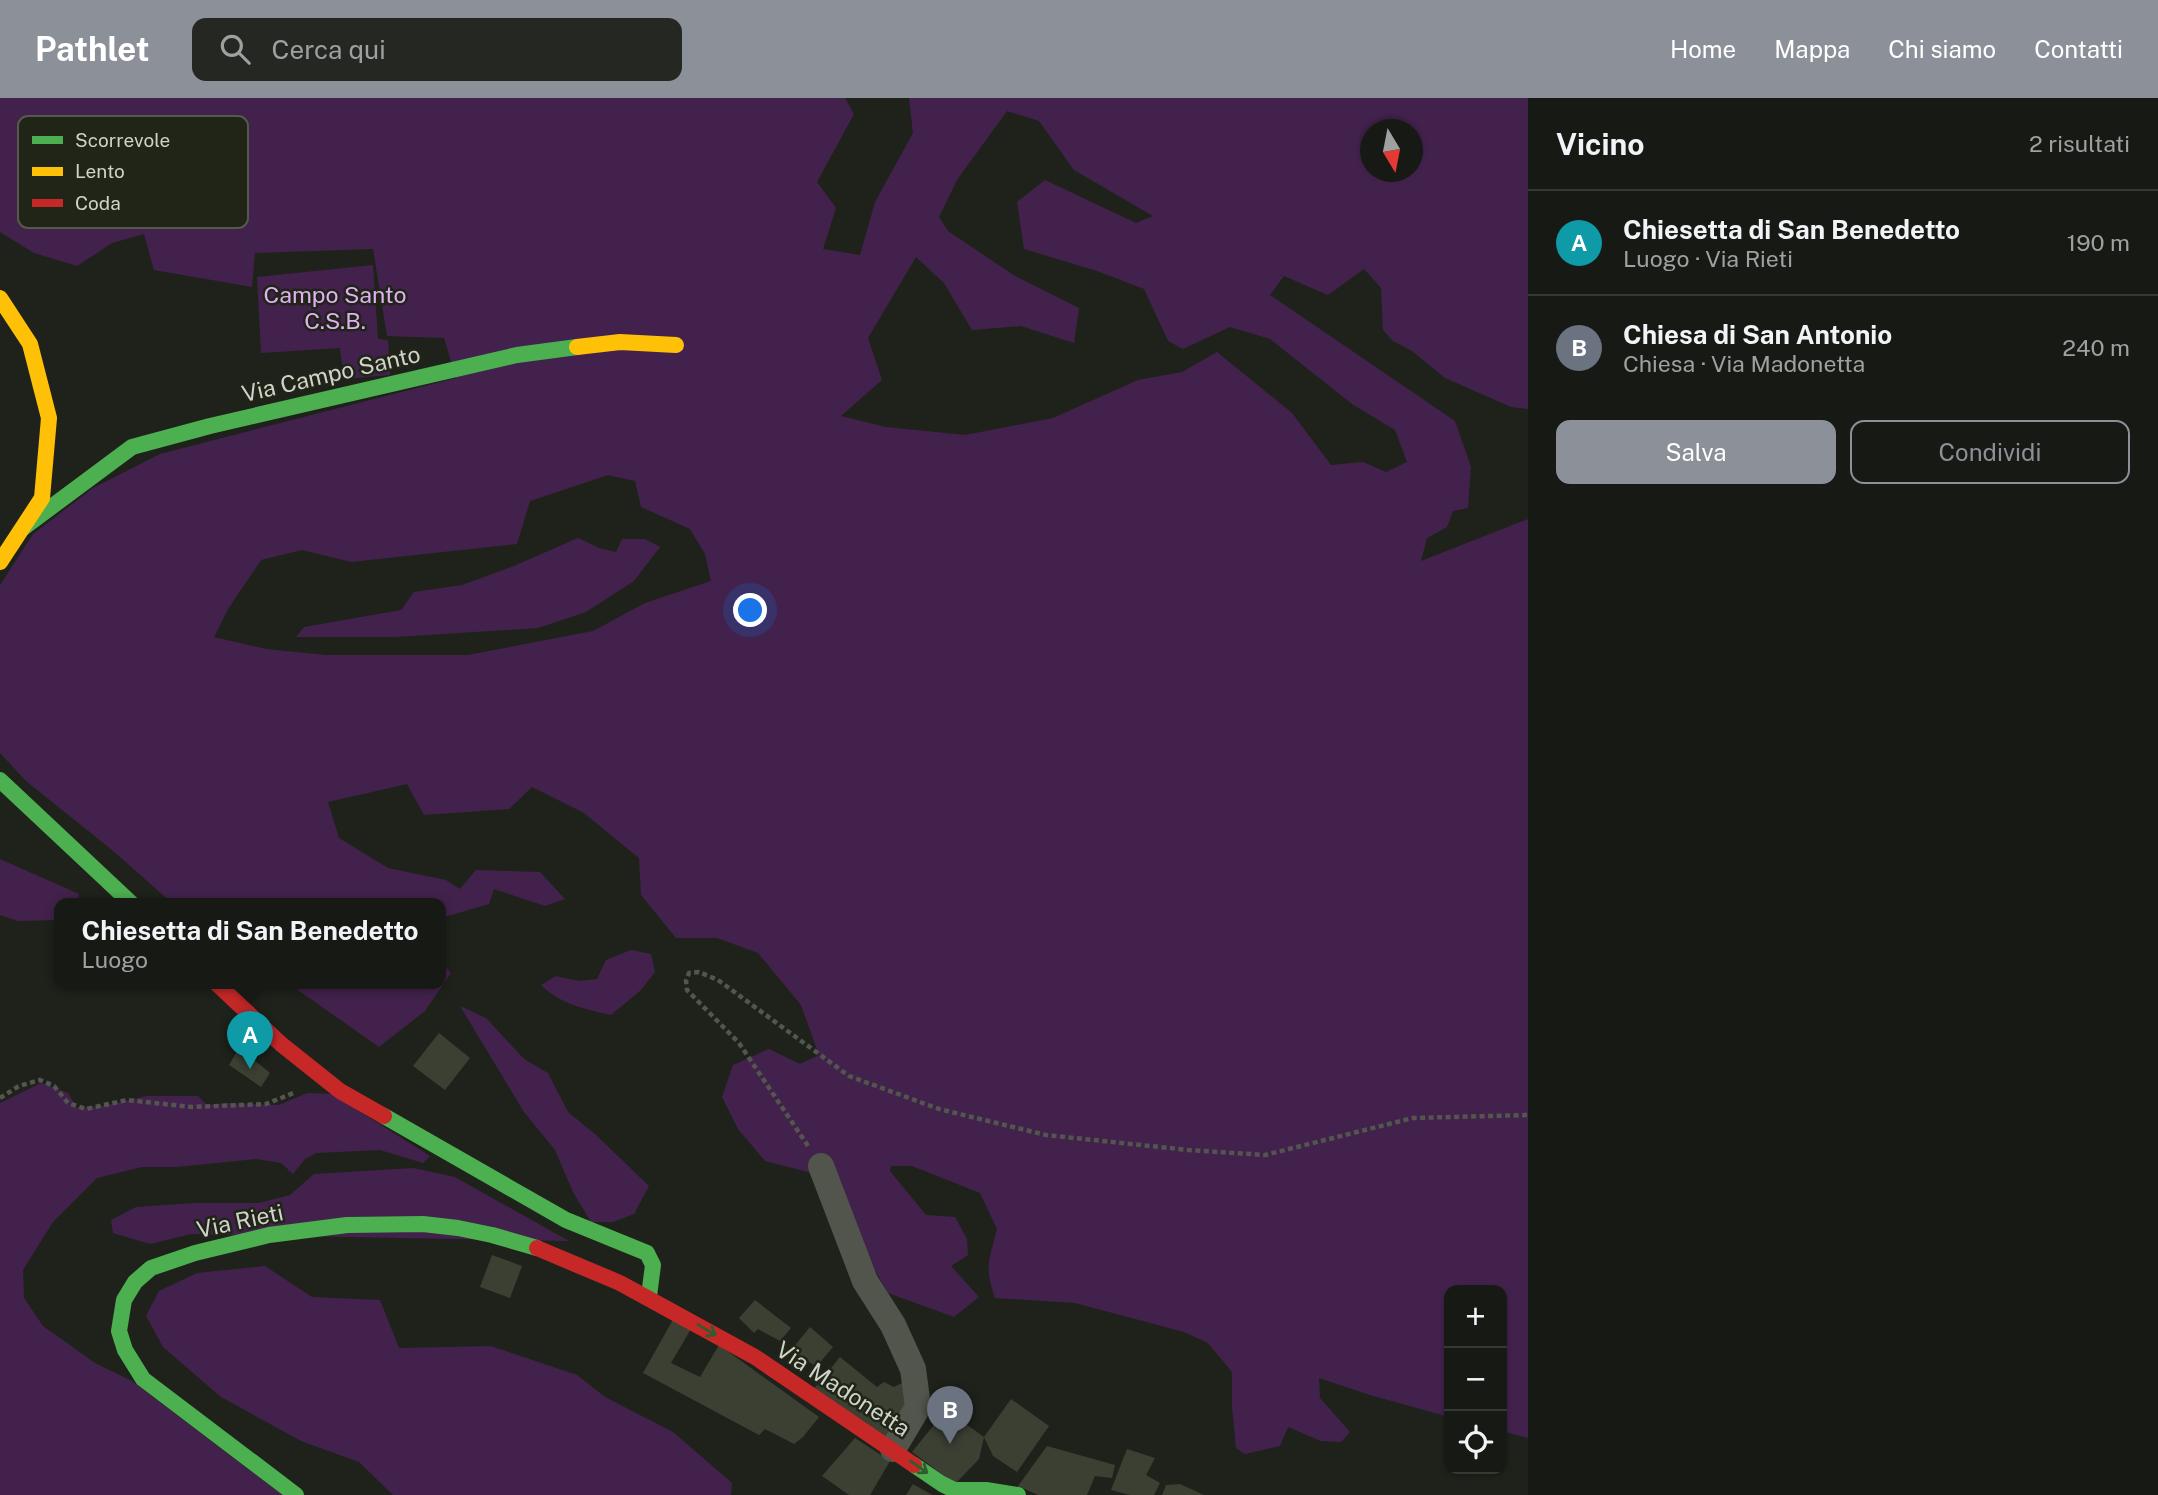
<!DOCTYPE html>
<html lang="it">
<meta charset="utf-8">
<style>
body{margin:0;font-family:"Public Sans",sans-serif;background:#242722;color:#f1f3f6}
.controls{position:absolute;right:21px;bottom:21px;display:grid;overflow:hidden;border-radius:14px;box-shadow:0 2px 5px #0004}
.controls button{width:63px;height:63px;display:grid;place-items:center;padding:0;border:0;border-bottom:2px solid #363834;background:#171a14;color:#f1f3f6;font:35px sans-serif}
.compass{position:absolute;left:1360px;top:21px;width:63px;height:63px;border-radius:50%;background:#171a14;box-shadow:0 2px 5px #0004;rotate:170deg}
.you{position:absolute;left:751px;top:513px;width:24px;height:24px;margin:-18px;border:5px solid #fff;border-radius:50%;background:#1a73e8;box-shadow:0 0 0 10px #1a73e833}
.badge{display:grid;place-items:center;width:46px;height:46px;border-radius:50%;background:#8c9099;color:#fff;font-size:23px;font-weight:700}
.pin{position:absolute;translate:-50% -58px;filter:drop-shadow(0 2px 4px #0008)}
.pin::after{content:'';position:absolute;top:37px;width:24px;height:21px;background:inherit;clip-path:polygon(0 0,100% 0,50% 100%)}
.popup{position:absolute;left:54px;top:800px;width:392px;height:91px;box-sizing:border-box;display:grid;place-content:center;border-radius:14px;background:#171a14;filter:drop-shadow(0 2px 5px #0005);font-size:23px;white-space:nowrap;color:#9ea1a0}
.popup b{font-size:26px;color:#f1f3f6}
.popup::after{content:'';position:absolute;left:50%;top:100%;margin-left:-14px;border:14px solid transparent;border-top-color:#171a14}
.list{margin:0;padding:0;list-style:none}
h2{display:flex;justify-content:space-between;align-items:center;height:91px;margin:0;padding:0 28px;font-size:30px}
h2 small{font-size:23px;font-weight:400;color:#9ea1a0}
.list li{display:grid;grid-template-columns:46px 1fr auto;gap:21px;align-items:center;box-sizing:border-box;height:105px;padding:0 28px;border-top:2px solid #363834}
.list b{display:block;font-size:26px;white-space:nowrap}
.list p{margin:0;font-size:23px;white-space:nowrap;color:#9ea1a0}
.list em{font-size:23px;font-style:normal;color:#9ea1a0}
.actions{display:flex;gap:14px;padding:21px 28px}
.actions a{flex:1;padding:16px 0;border:2px solid #8c9099;border-radius:14px;text-align:center;font-size:24px;color:#8c9099}
.actions .main{background:#8c9099;color:#fff}
.icon{flex:none;width:38px;height:38px;fill:none;stroke:currentColor;stroke-width:2;stroke-linecap:round;stroke-linejoin:round}
.map{position:relative;flex:none;width:1528px;height:1397px;overflow:hidden}
header{display:flex;align-items:center;gap:42px;box-sizing:border-box;height:98px;padding:0 35px;background:#8c9099;color:#fff}
header strong{font-size:33px}
nav{display:flex;gap:38px;margin-inline-start:auto;font-size:24px}
.search{width:490px;height:63px;background:#242722;display:flex;align-items:center;gap:18px;box-sizing:border-box;padding:0 24px;border-radius:14px;color:#9ea1a0;font-size:26px}
main{display:flex}
aside{flex:1;background:#171a14}
.map>svg:first-child{display:block}
</style>
<header>
<strong>Pathlet</strong>
<div class="search"><svg class="icon" aria-label="search" viewBox="0 0 24 24"><circle cx="10" cy="10" r="6"/><path d="M15 15l6 6"/></svg>Cerca qui</div>
<nav><a>Home</a><a>Mappa</a><a>Chi siamo</a><a>Contatti</a></nav>
</header>
<main>
<div class="map">
<svg width="1528" height="1397" viewBox="0 0 1528 1397">
<rect width="100%" height="100%" fill="#1f221b"/>
<path fill="#42224c" fill-rule="evenodd" d="M0 0H845L854 16 817 84 836 110 823 151 860 157 875 104 913 35 909 0H1528V311L1511 309 1445 280 1412 253 1393 243 1383 232 1381 190 1364 171 1328 197 1284 178 1270 197 1455 323 1471 369 1468 410 1453 413 1447 429 1427 440 1421 463 1528 421V1340L1502 1333V1192H1449V1319L1370 1297 1319 1280 1320 1300 1350 1334 1341 1344 1321 1343 1288 1329 1280 1348 1245 1356 1236 1350 1232 1309V1274L1208 1245 1184 1234 1075 1205 995 1200C984 1169 989 1163 997 1131L980 1095 912 1068H891L890 1073 926 1117 955 1119 967 1141 968 1157 951 1168 979 1199 954 1219 888 1195 862 1149 812 1075 765 1063 738 1031 722 999 733 967 769 951 800 966 819 957 801 907 758 855 717 840H676L641 797 639 760 584 715 532 689 509 711 424 717 407 686 328 704 339 740 388 770 446 782 460 791 476 772 540 774 565 801 545 808 494 791 489 806 441 820V805H172L112 752 26 683 0 655V487L33 436 93 390 160 356 456 280 444 240 387 238 373 151 255 155 252 189 154 172 144 136 112 145 77 168 34 155 0 134ZM1007 13 1039 23 1074 72 1153 118 1136 125 1045 82 1017 104 1024 151 1097 173 1144 191 1168 243 1183 251 1230 229 1270 241 1352 306 1395 332 1407 364 1386 374 1363 364 1331 367 1292 315 1217 254 1182 274 1138 282 1053 320 965 337 886 329 841 318 882 282 868 240 916 159 944 185 972 232 1021 228 1074 245 1079 210 1015 178 948 133 939 119 957 82ZM1370 32H1412V74H1370ZM608 377 635 383 641 409 690 431 705 456 711 483 645 505 593 533 468 557H326L266 551 214 539 228 511 261 462 302 452 351 464 517 446 530 403Z
M373 167 378 241 388 242 390 277 344 281 340 250 261 255 257 179Z
M578 440 599 450 616 454 622 441H645L660 449 634 483 586 514 538 530 394 539H296L304 529 401 512 414 494 462 487 514 468Z
M0 761 79 796 77 805H59V822L18 823 0 817Z
M631 852 651 856 655 874 641 892 611 917C585 911 560 906 541 887L556 878 579 883 597 881 606 862Z
M441 864 451 875 425 913 379 949 288 885H441Z
M460 908 486 920 524 961 548 975 568 1014 596 1037 649 1088 634 1116 613 1124H591L573 1094 555 1052 524 1014Z
M41 985 68 995 77 1010 102 1008 147 998H198L207 1007 227 1005 279 1007 307 995 332 996 430 1058 423 1065 380 1052 316 1055 305 1061 293 1076 281 1065 256 1061 177 1069H142L97 1080 53 1124 23 1172 24 1200 43 1228 95 1265 132 1283 282 1397H0V1005Z
M413 1070 455 1079 569 1143 191 1136 150 1146 113 1135 111 1122 136 1109 196 1105H259L290 1097 314 1076Z
M265 1168 312 1199 380 1202 399 1250 491 1248 577 1277 605 1299 673 1334 732 1385 731 1397H393L359 1364 301 1343 221 1299 163 1249 146 1218 159 1193 197 1175Z"/>
<path fill="#3c4033" d="M439 935 470 960 445 992 413 968Z
M239 950 270 975 261 989 229 967Z
M492 1157 522 1168 510 1200 480 1189Z
M755 1202 791 1230 780 1243 758 1231 754 1235 739 1220Z
M675 1218 691 1231 671 1265 700 1279 719 1247 819 1319 803 1339 794 1346 765 1331 759 1337 643 1275Z
M810 1229 833 1249 816 1269 792 1251Z
M840 1259 877 1289 884 1284 894 1289 910 1281 913 1309 892 1343 813 1292Z
M1011 1301 1049 1328 1017 1374 993 1358 984 1339Z
M946 1312 984 1339 979 1361 955 1386 912 1354Z
M855 1340 890 1363 870 1397H849L822 1378Z
M1047 1348 1115 1367 1112 1380 1095 1378 1087 1397H1038L1018 1388Z
M1127 1351 1155 1360 1146 1377 1160 1385 1154 1397H1130L1111 1392Z
M913 1386 932 1397H906Z
M1180 1386 1204 1397H1162L1166 1387Z"/>
<g fill="none" stroke-linecap="round" stroke-linejoin="round">
<path stroke="#53564e" stroke-width="4.5" stroke-dasharray="5 3.5" stroke-linecap="butt" d="M0 1000 19 988 40 982 54 988 68 1005 86 1011 127 1002 192 1009 266 1006 296 994
M808 1048 739 945 687 892 686 883 689 875 699 874 718 882 849 978 939 1011 1046 1037 1188 1052 1265 1057 1413 1020 1528 1017"/>
<path stroke="#52554b" stroke-width="26" d="M821 1068 865 1183 893 1227 913 1271 918 1309 893 1351"/>
<path stroke="#4caf50" stroke-width="16" d="M23 430 132 349 210 328 517 257 577 249
M0 682 131 805
M384 1018 566 1122 647 1155 653 1167 649 1198
M914 1367 942 1386 954 1392H986L1018 1397
M296 1397 143 1281 125 1252 119 1233 124 1202 135 1184 151 1170 195 1155 269 1137 347 1127 423 1126 458 1130 492 1137 537 1150"/>
<path stroke="#ffc107" stroke-width="16" d="M0 200 30 246 49 320 42 400 0 464
M577 249 620 244 676 247"/>
<path stroke="#c62828" stroke-width="16" d="M216 885 281 946 340 993 384 1018
M537 1150 620 1185 755 1259 914 1367"/>
</g>
<defs><path id="oneway-shaft" d="M-6 0H5M1.5-3L5.5 0L1.5 3" fill="none" stroke-width="1.6" stroke-linecap="round" stroke-linejoin="round" transform="scale(1.75)"/></defs>
<g stroke="#325c2e">
<use href="#oneway-shaft" transform="translate(707 1232) rotate(31)"/>
<use href="#oneway-shaft" transform="translate(919 1369) rotate(35)"/>
</g>
<g text-anchor="middle" stroke-width="5" stroke-linejoin="round" paint-order="stroke">
<g font-size="23" fill="#e1aff4" stroke="#202518">
<text x="335" y="205">Campo Santo<tspan x="335" dy="26">C.S.B.</tspan></text>
</g>
<g font-size="23" fill="#d0d3ca" stroke="#202518">
<text transform="translate(331 276) rotate(-13)" y="8">Via Campo Santo</text>
<text transform="translate(240 1123) rotate(-12)" y="8">Via Rieti</text>
<text transform="translate(843 1291) rotate(33)" y="8">Via Madonetta</text>
</g>
</g>
<rect x="18" y="18" width="230" height="112" rx="10" fill="#202518" stroke="#55594d" stroke-width="2"/>
<rect x="32" y="38" width="31" height="8" fill="#4caf50"/>
<rect x="32" y="69" width="31" height="9" fill="#ffc107"/>
<rect x="32" y="101" width="31" height="8" fill="#c62828"/>
<g font-size="19" fill="#d0d3ca">
<text x="75" y="49">Scorrevole</text>
<text x="75" y="80">Lento</text>
<text x="75" y="112">Coda</text>
</g>
</svg>
<div class="controls">
<button>+</button>
<button>−</button>
<button><svg class="icon" aria-label="locate" viewBox="0 0 24 24"><circle cx="12" cy="12" r="6"/><path d="M12 2v4M12 18v4M2 12h4M18 12h4"/></svg></button>
</div>
<svg class="compass" viewBox="-18 -18 36 36"><path d="M0-13l5 13h-10z" fill="#e53935"/><path d="M0 13l5-13h-10z" fill="#9ea1a0"/></svg>
<div class="you"></div>
<div class="pin badge" style="left:250px;top:971px;background:#0f9aa8">A</div>
<div class="popup"><b>Chiesetta di San Benedetto</b>Luogo</div>
<div class="pin badge" style="left:950px;top:1346px;background:#6b7280">B</div>
</div>
<aside>
<h2>Vicino<small>2 risultati</small></h2>
<ul class="list">
<li><span class="badge" style="background:#0f9aa8">A</span><div><b>Chiesetta di San Benedetto</b><p>Luogo · Via Rieti</p></div><em>190 m</em></li>
<li><span class="badge" style="background:#6b7280">B</span><div><b>Chiesa di San Antonio</b><p>Chiesa · Via Madonetta</p></div><em>240 m</em></li>
</ul>
<div class="actions"><a class="main">Salva</a><a>Condividi</a></div>
</aside>
</main>
